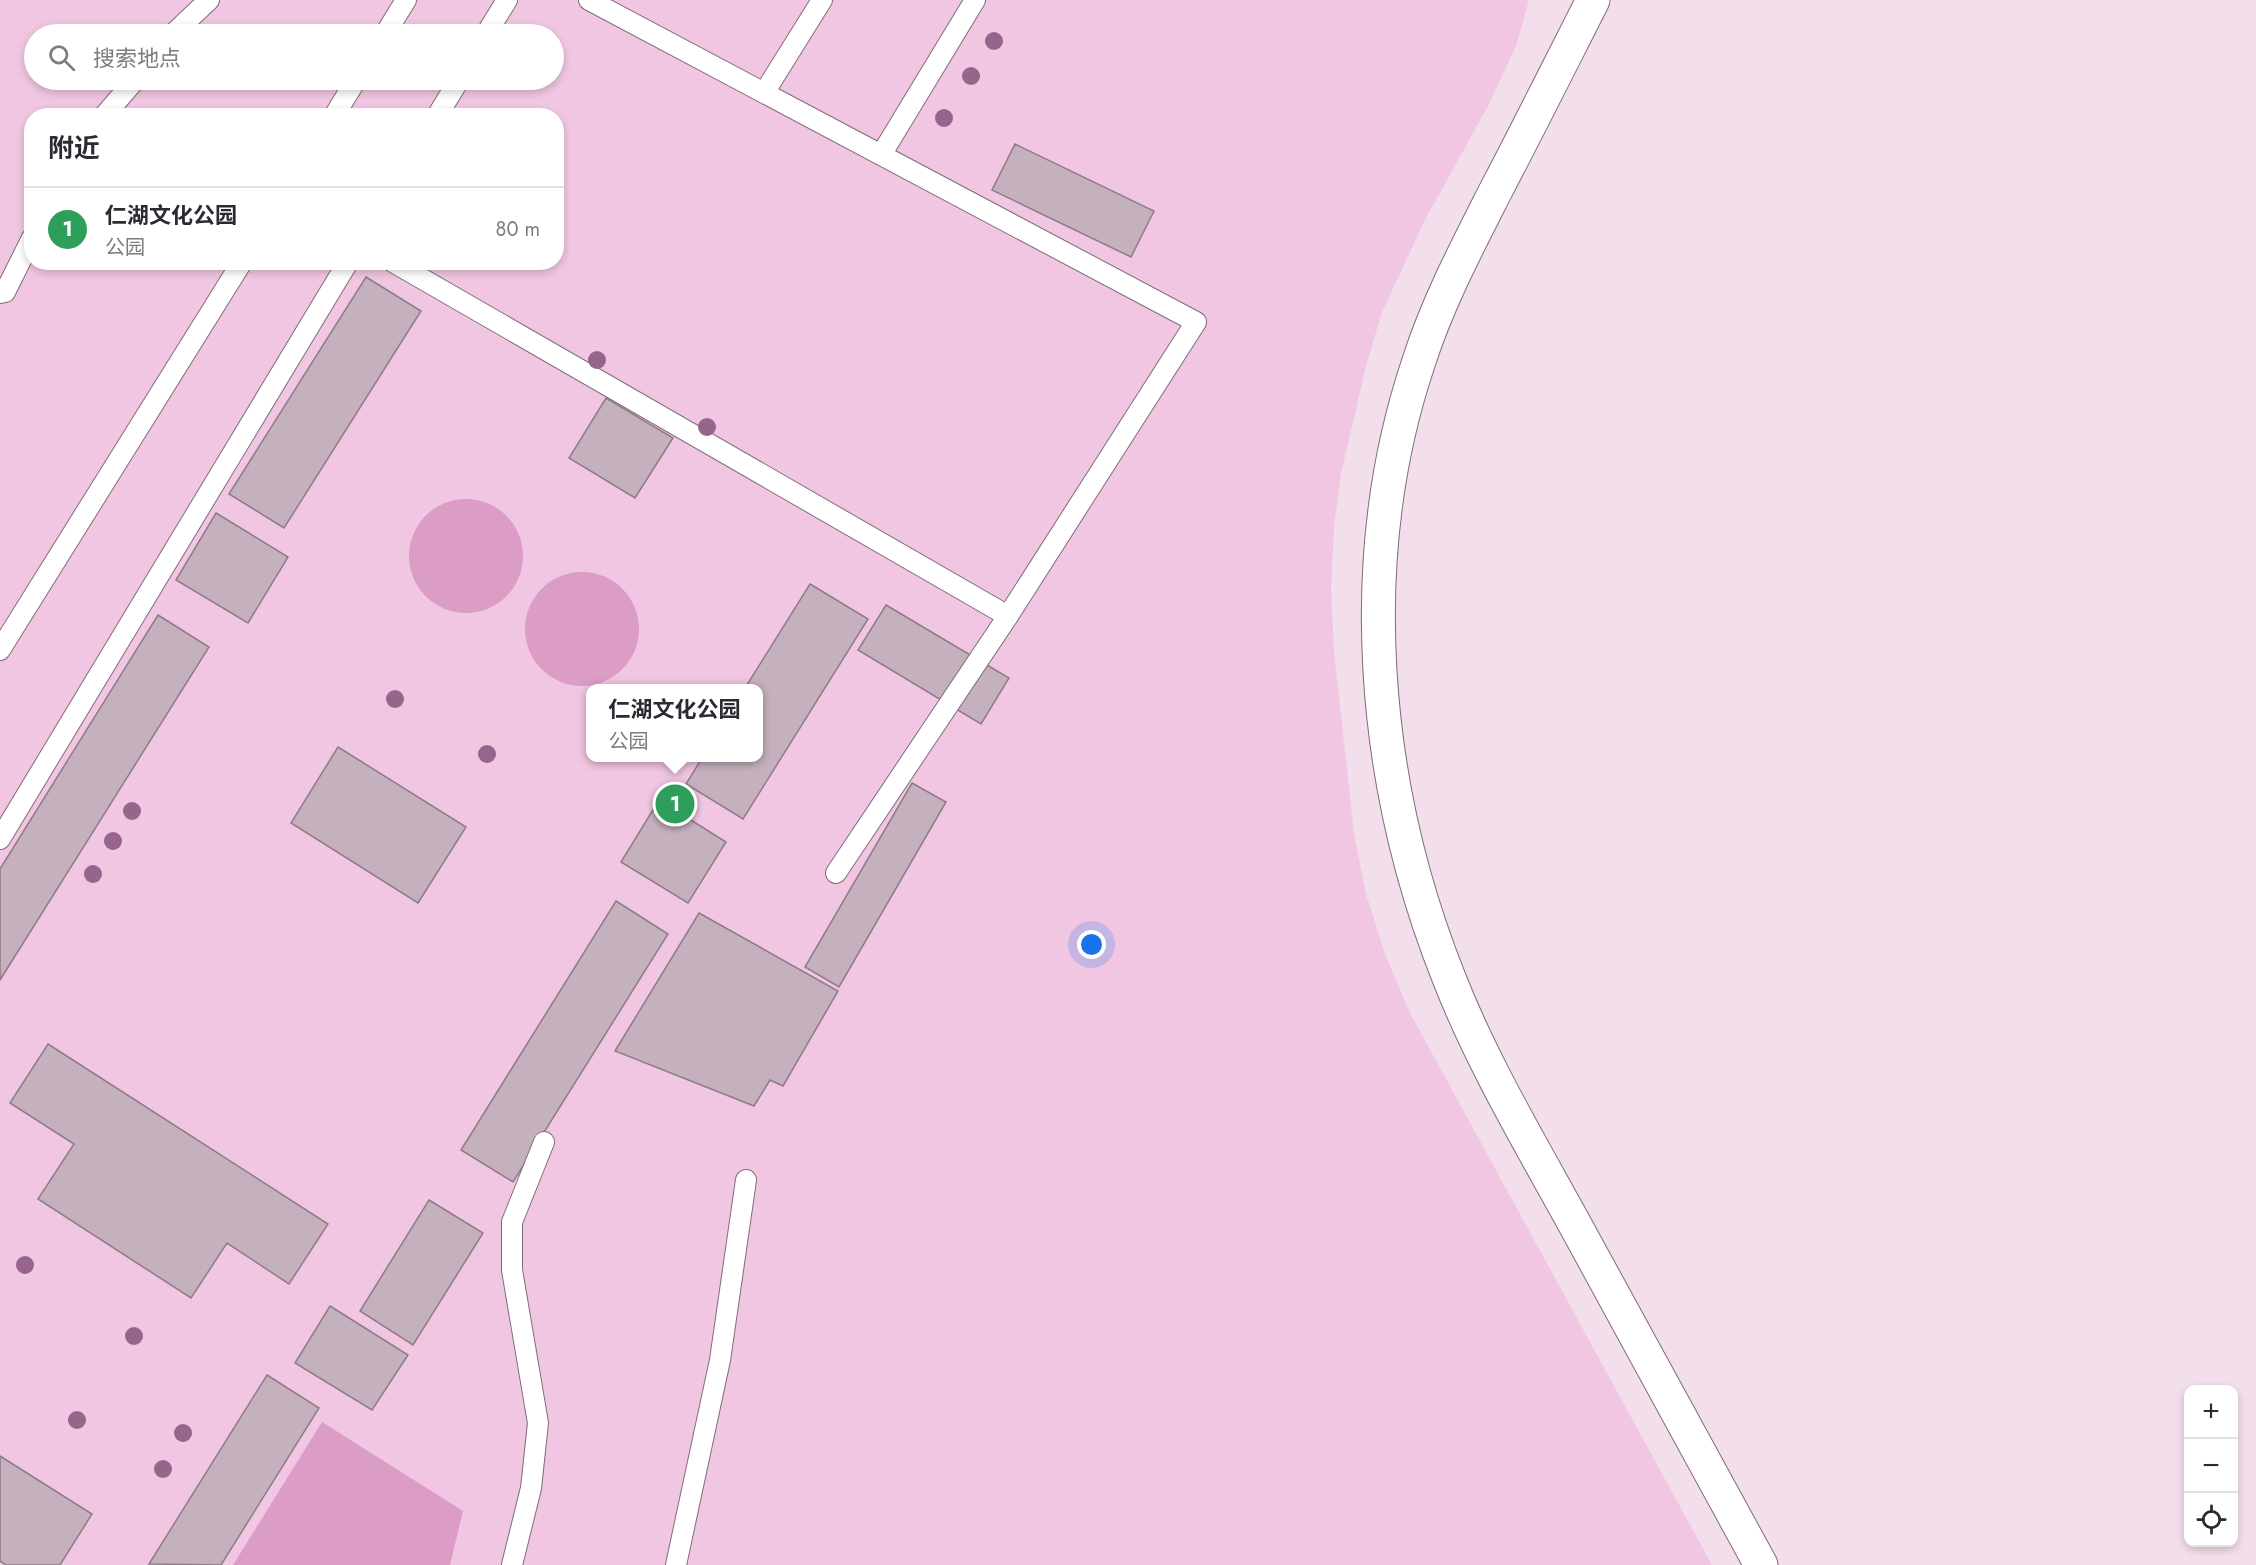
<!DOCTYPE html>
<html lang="zh">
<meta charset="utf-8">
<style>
body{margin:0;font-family:Jost,"Noto Sans SC",sans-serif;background:#f7f7f7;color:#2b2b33}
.controls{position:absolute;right:18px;bottom:18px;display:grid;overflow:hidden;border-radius:12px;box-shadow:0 3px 9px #0003}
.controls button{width:54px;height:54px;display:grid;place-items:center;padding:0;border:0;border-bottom:2px solid #e1e1e2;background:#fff;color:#2b2b33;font:30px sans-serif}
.you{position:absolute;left:1092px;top:945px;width:21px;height:21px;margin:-15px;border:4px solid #fff;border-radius:50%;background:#1a73e8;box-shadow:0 0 0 9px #1a73e833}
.badge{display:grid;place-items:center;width:39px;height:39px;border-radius:50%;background:#111827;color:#fff;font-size:20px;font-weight:700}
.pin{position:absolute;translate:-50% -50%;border:3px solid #fff;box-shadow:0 2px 6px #0006}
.popup{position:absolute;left:586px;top:684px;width:177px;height:78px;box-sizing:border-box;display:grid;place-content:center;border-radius:12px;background:#fff;filter:drop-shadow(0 2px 4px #0005);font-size:20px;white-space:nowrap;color:#7c7c81}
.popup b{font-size:22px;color:#2b2b33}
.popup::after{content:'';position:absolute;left:50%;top:100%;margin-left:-12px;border:12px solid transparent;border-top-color:#fff}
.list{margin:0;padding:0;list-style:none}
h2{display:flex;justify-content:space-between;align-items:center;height:78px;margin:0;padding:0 24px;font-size:26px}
h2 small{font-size:20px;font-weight:400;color:#7c7c81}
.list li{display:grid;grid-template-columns:39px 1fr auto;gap:18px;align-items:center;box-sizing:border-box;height:84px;padding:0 24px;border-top:2px solid #e1e1e2}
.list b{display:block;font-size:22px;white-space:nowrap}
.list p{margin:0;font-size:20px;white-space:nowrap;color:#7c7c81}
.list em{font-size:20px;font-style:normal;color:#7c7c81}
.icon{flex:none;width:33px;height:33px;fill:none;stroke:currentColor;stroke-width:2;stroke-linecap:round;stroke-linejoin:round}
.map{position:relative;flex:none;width:2256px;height:1565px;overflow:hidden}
.search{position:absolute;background:#fff;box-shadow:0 3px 9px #0003;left:24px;top:24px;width:540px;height:66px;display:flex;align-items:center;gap:15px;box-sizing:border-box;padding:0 21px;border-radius:33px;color:#7c7c81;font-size:22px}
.panel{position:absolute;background:#fff;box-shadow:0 3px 9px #0003;left:24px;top:108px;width:540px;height:162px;border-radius:24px}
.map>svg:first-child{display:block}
</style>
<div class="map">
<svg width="2256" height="1565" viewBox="0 0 2256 1565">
<rect width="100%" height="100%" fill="#f3deeb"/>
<path fill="#f1c6e2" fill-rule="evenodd" d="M0 0H1529L1516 46 1488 106 1425 220 1382 312 1366 366 1341 474 1334 527 1331 589 1334 652 1354 834 1366 894 1385 954 1410 1013 1712 1565H0ZM34 34H554V80H34ZM32 116H556V262H32ZM591 688H759V758H591Z"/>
<path fill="#db9cc6" d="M409 556a57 57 0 1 1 114 0a57 57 0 1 1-114 0Z
M525 629a57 57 0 1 1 114 0a57 57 0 1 1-114 0Z
M322 1422 463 1511 450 1565H233Z"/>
<path fill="#c5b0bd" stroke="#8f7b88" stroke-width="1.5" d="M1015 144 1154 211 1131 257 992 190Z
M366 277 421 311 284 528 229 494Z
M606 398 673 438 635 498 569 458Z
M216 513 288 557 248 623 176 580Z
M810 584 868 619 743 819 686 784 702 758H759V688H745Z
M886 605 1009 678 981 724 858 650Z
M158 615 209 647 0 980V869Z
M338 747 466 827 418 903 291 823Z
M912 783 946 802 839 987 805 967Z
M659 800 726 842 688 903 621 862Z
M616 901 668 934 513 1182 461 1150Z
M699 913 838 991 783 1086 770 1080 754 1106 615 1051Z
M48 1044 328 1224 289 1284 227 1243 191 1298 38 1199 74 1144 10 1103Z
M429 1200 483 1233 413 1345 360 1311Z
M330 1306 408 1355 372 1410 295 1363Z
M267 1375 319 1408 221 1565 149 1564Z
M0 1456 92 1514 60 1565H6L0 1561Z"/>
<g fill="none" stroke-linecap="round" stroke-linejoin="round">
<defs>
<path id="service" d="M589 0 1196 322 1008 616 836 873
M173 34 209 0
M385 34 406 0
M486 34 507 0
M764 93 822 0
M104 116 135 80
M334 116 356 80
M437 116 459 80
M881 155 975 0
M393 262 1008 616
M0 293 5 292 32 238
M0 650 242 262
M0 839 348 262
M512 1565 531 1488 538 1423 512 1270V1222L544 1142
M676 1565 720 1360 746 1180"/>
<path id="minor" d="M1593 0C1561 63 1529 127 1496 190 1468 245 1438 302 1419 361 1352 559 1372 785 1449 978 1485 1070 1538 1156 1585 1243 1644 1350 1702 1458 1761 1565"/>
</defs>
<use href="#service" stroke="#7f6c79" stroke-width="22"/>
<use href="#minor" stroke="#7f6c79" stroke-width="35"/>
<use href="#service" stroke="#fff" stroke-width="20"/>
<use href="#minor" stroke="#fff" stroke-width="33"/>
</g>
<g fill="#97648b">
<circle cx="994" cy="41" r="9"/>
<circle cx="971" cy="76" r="9"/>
<circle cx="944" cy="118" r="9"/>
<circle cx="597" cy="360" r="9"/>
<circle cx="707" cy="427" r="9"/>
<circle cx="395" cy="699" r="9"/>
<circle cx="487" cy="754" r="9"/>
<circle cx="132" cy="811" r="9"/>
<circle cx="113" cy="841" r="9"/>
<circle cx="93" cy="874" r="9"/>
<circle cx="25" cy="1265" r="9"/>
<circle cx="134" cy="1336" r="9"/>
<circle cx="77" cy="1420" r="9"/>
<circle cx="183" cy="1433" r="9"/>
<circle cx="163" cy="1469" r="9"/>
</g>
</svg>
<div class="controls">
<button>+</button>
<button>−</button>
<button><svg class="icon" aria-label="locate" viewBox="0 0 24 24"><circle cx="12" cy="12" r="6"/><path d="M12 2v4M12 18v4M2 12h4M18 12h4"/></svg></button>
</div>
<div class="you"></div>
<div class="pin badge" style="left:675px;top:804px;background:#2e9e5b">1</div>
<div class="popup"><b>仁湖文化公园</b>公园</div>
<div class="search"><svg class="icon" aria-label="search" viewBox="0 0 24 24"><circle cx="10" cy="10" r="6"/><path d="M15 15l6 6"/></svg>搜索地点</div>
<section class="panel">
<h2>附近<small></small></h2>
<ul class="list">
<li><span class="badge" style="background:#2e9e5b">1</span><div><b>仁湖文化公园</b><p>公园</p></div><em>80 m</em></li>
</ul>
</section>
</div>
